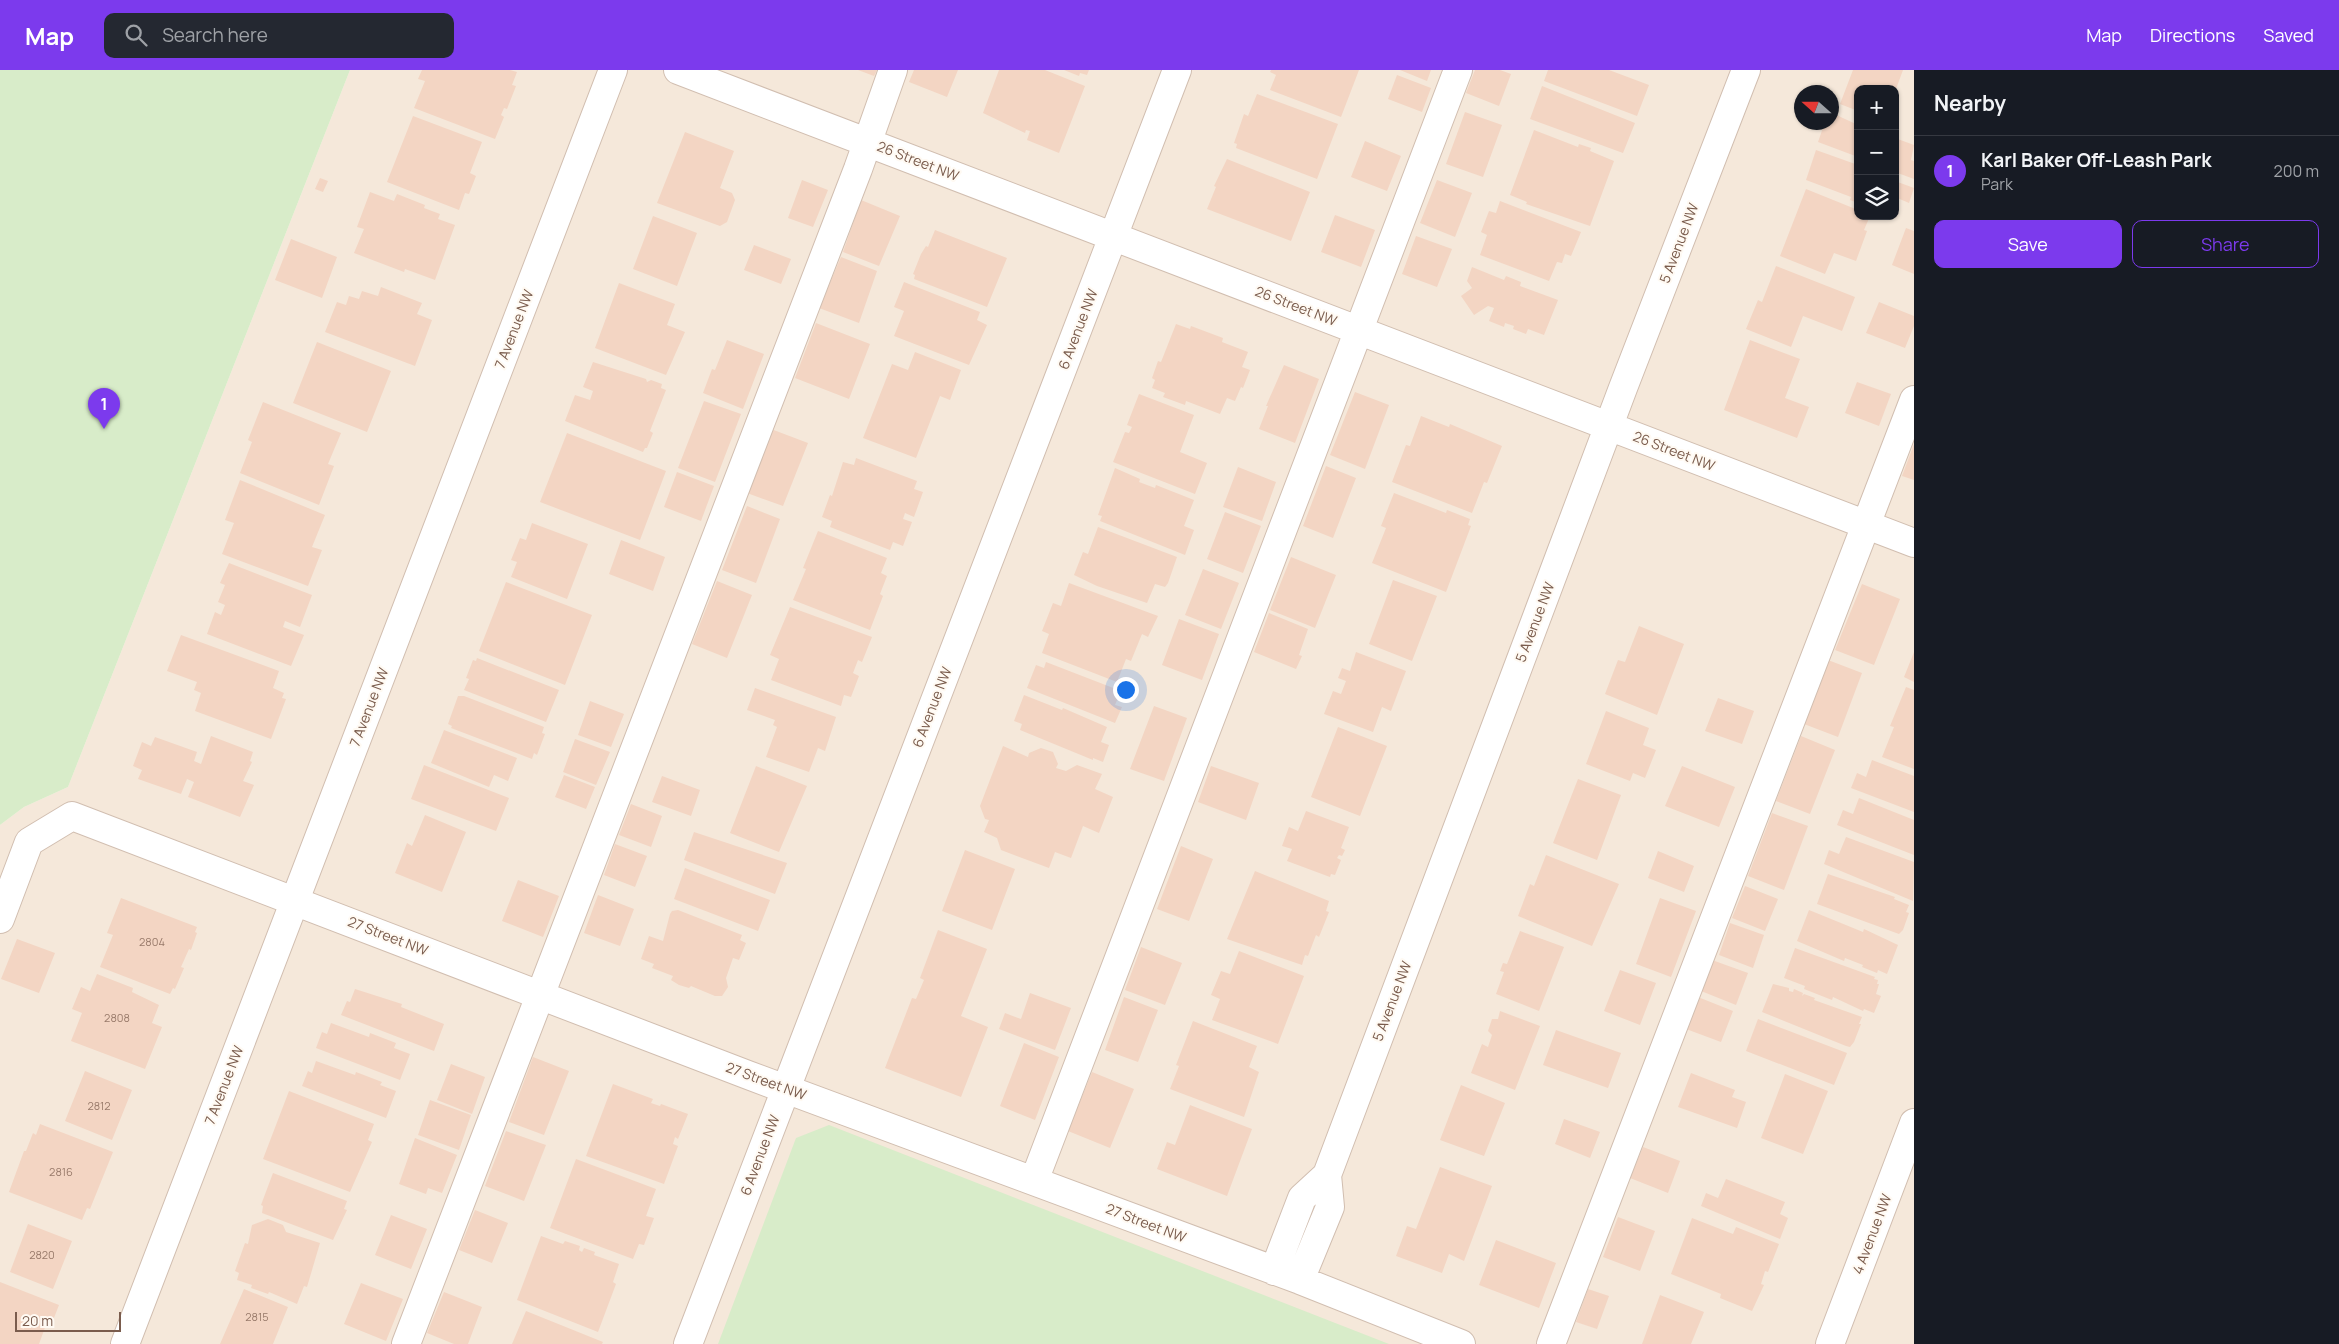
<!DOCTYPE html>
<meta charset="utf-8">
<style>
body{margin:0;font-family:Manrope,sans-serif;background:#242831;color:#f1f3f6}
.controls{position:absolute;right:15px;top:15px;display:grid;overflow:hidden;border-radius:10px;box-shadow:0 1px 4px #0004}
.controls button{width:45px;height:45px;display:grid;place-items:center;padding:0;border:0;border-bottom:1px solid #363941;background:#171b24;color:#f1f3f6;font:25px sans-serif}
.compass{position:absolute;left:1794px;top:15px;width:45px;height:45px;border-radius:50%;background:#171b24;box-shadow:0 1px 4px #0004;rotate:291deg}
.scale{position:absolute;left:15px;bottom:12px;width:106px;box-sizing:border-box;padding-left:5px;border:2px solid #7a5c4d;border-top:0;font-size:14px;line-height:18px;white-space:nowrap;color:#7a5c4d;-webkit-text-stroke:4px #fffaf3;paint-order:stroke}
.you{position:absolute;left:1125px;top:619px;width:18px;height:18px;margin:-12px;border:4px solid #fff;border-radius:50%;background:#1a73e8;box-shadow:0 0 0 8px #1a73e833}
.badge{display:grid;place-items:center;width:32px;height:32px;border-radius:50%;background:#7c3aed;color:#fff;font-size:16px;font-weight:700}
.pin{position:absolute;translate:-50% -41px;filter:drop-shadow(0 1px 2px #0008)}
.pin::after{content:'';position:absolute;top:26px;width:18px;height:15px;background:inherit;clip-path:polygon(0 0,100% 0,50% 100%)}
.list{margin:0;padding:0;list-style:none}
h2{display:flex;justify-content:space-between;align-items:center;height:65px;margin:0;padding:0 20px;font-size:21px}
h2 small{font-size:16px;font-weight:400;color:#9ea1a6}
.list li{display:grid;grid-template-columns:32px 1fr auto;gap:15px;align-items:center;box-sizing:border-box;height:70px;padding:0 20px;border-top:1px solid #363941}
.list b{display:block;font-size:19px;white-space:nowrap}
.list p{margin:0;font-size:16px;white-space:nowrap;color:#9ea1a6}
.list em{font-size:16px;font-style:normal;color:#9ea1a6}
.actions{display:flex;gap:10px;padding:15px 20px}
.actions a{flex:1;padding:11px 0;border:1px solid #7c3aed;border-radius:10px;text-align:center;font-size:18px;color:#7c3aed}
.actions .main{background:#7c3aed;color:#fff}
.icon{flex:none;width:28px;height:28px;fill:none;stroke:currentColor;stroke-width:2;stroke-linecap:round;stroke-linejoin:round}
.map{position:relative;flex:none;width:1914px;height:1274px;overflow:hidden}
header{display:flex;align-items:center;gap:30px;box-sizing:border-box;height:70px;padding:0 25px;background:#7c3aed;color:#fff}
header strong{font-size:24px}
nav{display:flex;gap:28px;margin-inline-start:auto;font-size:18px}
.search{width:350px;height:45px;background:#242831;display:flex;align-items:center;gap:12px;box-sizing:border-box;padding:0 18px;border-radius:10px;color:#9ea1a6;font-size:19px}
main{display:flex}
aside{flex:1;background:#171b24}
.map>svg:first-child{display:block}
</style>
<header>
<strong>Map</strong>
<div class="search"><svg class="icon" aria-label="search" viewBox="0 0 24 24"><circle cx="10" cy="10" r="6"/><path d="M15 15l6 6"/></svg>Search here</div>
<nav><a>Map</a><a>Directions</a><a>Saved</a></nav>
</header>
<main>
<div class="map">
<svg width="1914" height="1274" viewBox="0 0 1914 1274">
<rect width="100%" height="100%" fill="#fdf6ec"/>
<path fill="#f5e8da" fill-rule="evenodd" d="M350 0H1914V1274H0V755L24 737 68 717ZM1858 19H1895V146H1858ZM1802 22H1832V52H1802Z"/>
<path fill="#d8ecc9" d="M0 0H350L68 717 24 737 0 755Z
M829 1055 1389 1274H718L796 1068Z"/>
<path fill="#f3d5c3" d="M422 0H510L517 2 512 15 516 16 507 39 504 38 501 45 504 47 495 69 414 38 425 11 418 9Z
M858 0H877L874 6Z
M914 0H958L947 27 909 12Z
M999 0H1045L1085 16 1059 83 1027 70 1030 61 1026 60 1025 63 983 43Z
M1064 0H1089L1087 5 1080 3 1079 6Z
M1271 0H1359L1341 47 1270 20 1276 5 1270 2Z
M1400 0H1431L1427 11Z
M1475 0H1500L1511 4 1499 36 1466 23Z
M1548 0H1609L1649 15 1637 46 1544 11Z
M1853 0H1903L1896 19H1858V41L1840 34Z
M1397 5 1431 18 1422 42 1388 29Z
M1542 16 1635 53 1623 83 1530 49Z
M1257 24 1338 54 1317 109 1236 78 1237 74 1234 73 1244 44 1248 46Z
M1465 42 1502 55 1483 107 1446 94Z
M1832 43 1858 55V87L1818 72 1825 52H1832Z
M413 46 482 72 470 103 476 106 469 124 465 123 459 140 387 112Z
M1534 60 1578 77 1579 74 1591 78 1590 81 1614 91 1590 156 1526 134 1527 132 1510 125Z
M685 62 734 81 720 118 732 123 735 130 727 152 720 156 657 133Z
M1895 68 1914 75 1911 90 1914 91V109L1895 102Z
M1365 71 1401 86 1387 121 1351 107Z
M1816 80 1858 95V133L1850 130 1851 127 1806 110Z
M1227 89 1310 122 1291 171 1207 139 1216 117 1214 116Z
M320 108 328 111 323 122 315 119Z
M802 110 828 120 813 157 788 148Z
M1437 110 1472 123 1455 167 1420 153Z
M1895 111 1914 118 1909 133 1895 127Z
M1806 119 1858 140V146H1870L1864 160 1867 161 1856 191 1834 183 1825 204 1780 186Z
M370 122 394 131 397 124 425 135 424 138 440 144 438 149 455 155 435 210 405 199 404 202 354 183 364 159 357 157Z
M861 130 900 146 879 196 843 182Z
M1500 131 1581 162 1571 186 1565 184 1562 193 1557 192 1549 211 1480 185 1487 165 1481 162 1489 141 1496 143Z
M1335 145 1375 160 1361 197 1321 182Z
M653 146 697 163 677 216 633 199Z
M1906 158 1914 161V204L1892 195Z
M935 160 1007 188 987 237 914 209 915 205 913 204 921 184 926 176 928 177Z
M1416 166 1452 179 1437 217 1402 204Z
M291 169 337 187 322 228 275 210Z
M754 175 791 189 781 214 744 200Z
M841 187 877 201 859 253 819 238Z
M1776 196 1855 227 1842 261 1803 246 1791 277 1746 259 1758 230 1762 232Z
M1472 197 1504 210 1506 206 1521 212 1520 216 1558 230 1544 265 1528 259 1526 264 1513 259 1514 256 1505 253 1504 257 1489 251 1494 238 1488 236 1474 245 1461 226 1472 218 1467 211Z
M904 212 980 242 977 250 987 255 969 295 894 266 904 241 894 237Z
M619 213 675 234 667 255 685 262 666 305 595 278Z
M381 217 422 233 417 244 432 250 415 296 325 262 337 232 346 235 349 226 359 229 362 221 378 226Z
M1879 232 1914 246V256L1905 278 1866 263Z
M816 253 870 274 849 329 795 308Z
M1176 254 1190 259 1191 256 1223 268 1222 272 1248 282 1242 297 1250 300 1243 318 1241 317 1235 331 1227 328 1220 344 1186 331 1185 335 1163 327 1165 323 1152 318 1155 310 1152 308 1158 291 1161 292Z
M727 270 764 284 743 339 703 323 712 299 715 300Z
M1750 270 1800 289 1785 328 1809 337 1797 368 1724 340Z
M317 272 391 301 367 362 293 333Z
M915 282 961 300 950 330 940 326 916 388 863 368 892 294 908 300Z
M593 292 646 309 647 312 651 310 662 314 661 318 666 320 650 361 653 363 647 378H645L643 382 565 351 575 325 590 330 593 321 583 317Z
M1284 295 1319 309 1295 373 1259 359 1268 336H1266Z
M1857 312 1891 324 1879 356 1845 343Z
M1355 322 1389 335 1365 399 1330 385Z
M1139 324 1194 345 1180 382 1207 393 1195 424 1113 392 1125 362 1129 363 1132 357 1127 355Z
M704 331 741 344 715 412 678 398Z
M263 332 341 363 328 394 334 396 319 435 240 403 252 372 248 370Z
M1421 346 1449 357 1450 354 1502 376 1487 413 1484 412 1472 443 1392 412 1406 375 1410 376Z
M771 359 808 373 783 436 747 423Z
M567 363 666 401 640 470 540 432Z
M1914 374V410L1902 406Z
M856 388 917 411 914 419 923 422 914 447 905 443 903 449 912 452 903 476 893 472 890 480 830 457 832 451 822 447 830 425 832 426 843 392 854 395Z
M1326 396 1356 408 1333 468 1303 456Z
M1238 397 1276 412 1262 451 1223 437Z
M1115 398 1140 409 1139 412 1155 418 1156 415 1194 430 1184 456 1194 460 1185 485 1100 451 1102 446 1098 445Z
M677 402 714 416 701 451 664 437Z
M240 410 325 445 312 477 322 480 308 516 222 484 234 453 225 450Z
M1394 423 1446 443 1447 440 1470 449 1468 455 1471 456 1446 522 1372 493 1386 458 1381 456Z
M747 436 780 449 756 513 722 500Z
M1225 442 1261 456 1243 503 1207 489Z
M532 453 588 474 567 529 511 507 517 492 511 490 520 468 526 470Z
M1098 457 1177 487 1168 513 1165 517 1155 514 1147 533 1097 516 1074 505 1083 482 1088 484Z
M818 461 887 488 881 503 887 506 880 524 883 526 870 560 793 530 806 499 803 498Z
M621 470 665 487 653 521 609 504Z
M1291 487 1336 505 1315 558 1270 540Z
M229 493 312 525 300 557 285 551 283 557 304 565 291 596 207 564 215 542 221 545 225 535 218 532 225 515 220 513Z
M1203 499 1239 513 1221 559 1185 545Z
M1393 510 1437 526 1412 591 1369 574Z
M717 511 752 525 727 588 692 574Z
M506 512 592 545 565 615 479 581Z
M1069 513 1158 546 1148 567 1142 564 1131 591 1126 589 1117 612 1042 583 1049 564 1042 561 1053 533 1061 536Z
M1862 514 1900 529 1874 595 1835 580Z
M790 537 872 567 862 592 858 590 853 603 859 606 851 627 844 625 841 636 771 610 779 589 770 585Z
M1269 543 1308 559 1299 585 1302 586 1296 599 1254 582Z
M1179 549 1219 564 1202 610 1162 595Z
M1639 556 1684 574 1657 645 1605 624 1618 590 1625 592Z
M181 565 279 601 273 618 284 623 282 628 286 629 271 669 195 641 201 623 194 620 197 612 167 601Z
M1356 582 1406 601 1391 641 1382 637 1373 662 1324 644 1333 621 1341 624 1346 611 1338 608 1342 598 1350 601Z
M1914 582V612L1904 607Z
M477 588 559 620 546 652 464 620 469 609 466 608 473 590 476 591Z
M1828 590 1862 603 1838 667 1804 654Z
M1046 592 1121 621 1115 635 1122 637 1115 653 1027 618 1036 595 1044 598Z
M1906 617 1914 620V699L1882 687 1894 657 1890 656Z
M755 618 836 647 825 681 818 678 809 702 766 687 777 657 773 655 775 650 747 640Z
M1024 625 1062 640 1063 638 1107 657 1101 672 1109 675 1103 692 1093 688V690L1020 660 1022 654 1014 651Z
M458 626H464L544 657 542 663 545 664 537 685 534 683 532 689 451 658 452 656 448 654Z
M1718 628 1754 641 1742 674 1705 661Z
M590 631 624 644 611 677 578 665Z
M1154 636 1187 648 1164 711 1130 699Z
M1606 641 1649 658 1643 675 1656 680 1645 708 1633 703 1630 711 1586 694Z
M1338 657 1387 676 1360 746 1311 727Z
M444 660 517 688 508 711 494 705 489 717 431 693Z
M211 666 253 682 250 691 252 692 243 711 254 715 240 747 188 727 194 712 187 709 181 724 138 709 142 700 133 696 142 672 151 676 155 667 197 682 194 691 201 694Z
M1801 666 1835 680 1810 744 1776 731Z
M575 669 610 682 596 715 563 702Z
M1003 676 1028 687 1029 683 1041 678 1053 682 1058 694 1056 698 1066 701 1077 695 1102 704 1095 719 1113 727 1099 763 1083 756 1071 788 1055 782 1049 798 1001 780 997 768 984 762 989 750 985 749 980 736Z
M1872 690 1914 706V742L1851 718 1857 703 1866 707Z
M424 695 509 728 496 761 411 729Z
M756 696 807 716 779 782 730 763Z
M1211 696 1259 713 1246 750 1198 732Z
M1682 696 1735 717 1719 757 1665 736Z
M564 705 595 717 586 739 555 727Z
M662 706 700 720 691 746 652 732Z
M1578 709 1621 725 1597 790 1553 773Z
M1859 728 1914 750V785L1837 755 1843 740 1853 744Z
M631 734 662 746 651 777 619 765Z
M1306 741 1349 757 1341 778 1345 780 1342 786 1339 785 1337 788 1341 790 1335 805 1331 804 1330 807 1287 791 1292 779 1282 776 1289 757 1298 761Z
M1772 743 1808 756 1784 820 1748 806Z
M425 745 466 762 442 822 395 803 407 773 412 776Z
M694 762 787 793 775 824 684 790Z
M1846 767 1914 792 1913 831 1824 794 1829 780 1839 784Z
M615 774 647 786 635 817 604 805Z
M1181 776 1213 789 1189 851 1157 839Z
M965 780 1015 799 992 860 942 841Z
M1658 781 1694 796 1684 822 1648 808Z
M1546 785 1619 814 1592 876 1518 846 1530 814 1534 816Z
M685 798 770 830 758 861 674 829Z
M1255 801 1329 831 1326 841 1329 842 1319 867 1316 865 1308 886 1305 885 1302 895 1227 869Z
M1828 804 1895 827 1894 829 1909 835 1906 842 1909 843 1903 860 1899 864 1817 834Z
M518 810 559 826 543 867 502 851Z
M1745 816 1778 829 1765 861 1732 848Z
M598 825 634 839 620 876 584 863Z
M121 828 197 857 195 862 197 863 191 880 189 879 181 897 184 898 175 919 173 918 170 924 100 897 113 865 107 863Z
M1660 828 1696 841 1671 907 1636 894Z
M678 840 742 865 740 870 746 873 739 890 733 888 726 908 728 917 722 926H715L691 916 689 918 679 915 671 910 673 906 652 898 654 894 641 889 649 866 663 871 670 844 672 841Z
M1809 840 1863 862 1864 859 1898 875 1887 904 1878 900 1877 903 1862 897 1863 895 1845 888 1844 891 1797 871Z
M1730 853 1764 865 1753 898 1719 885Z
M938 860 987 879 961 946 988 957 961 1027 885 998 912 928 916 929 924 910 920 908Z
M1520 861 1564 877 1539 941 1496 924 1504 902 1500 901 1503 893 1507 894Z
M17 869 55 883 39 923 1 909Z
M1141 877 1182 893 1165 935 1125 920Z
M1795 878 1875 907 1874 909 1878 910 1877 914H1879L1876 924 1881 926 1874 943 1864 939 1863 941 1833 927 1832 930 1804 919 1805 916 1784 908Z
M1239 881 1304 906 1278 974 1212 950 1220 929 1211 925 1221 901 1230 904Z
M1712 890 1748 903 1736 935 1701 921Z
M1620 900 1656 913 1640 955 1604 941Z
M97 904 133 918 132 922 159 935 152 953 162 957 145 999 71 971 82 943 72 939 81 917 90 921Z
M1773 914 1789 918V921L1793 922 1794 919 1803 923 1802 926 1804 924 1815 928 1814 930 1862 947 1859 954H1861L1854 972 1850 977 1846 976 1762 942Z
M355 919 402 934 401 937 444 954 434 981 341 945 347 931 350 932Z
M1030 923 1071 938 1055 980 999 959 1005 943 1021 949Z
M1124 927 1158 940 1138 992 1105 980Z
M1698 927 1733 941 1721 972 1686 959Z
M1500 941 1540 956 1515 1020 1471 1003 1482 974 1488 977 1492 965 1488 961 1492 949H1498Z
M1758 949 1847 983 1834 1015 1746 981Z
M1193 951 1257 976 1249 997 1259 1002 1244 1047 1170 1019 1179 996 1176 995Z
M331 953 369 967 370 963 396 973 394 978 410 984 400 1010 316 978 322 962 327 964Z
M1556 960 1621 983 1608 1018 1543 995Z
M1024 973 1059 987 1035 1050 1000 1036Z
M533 987 569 1001 544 1065 509 1052Z
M316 991 355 1005 356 1002 382 1012 380 1015 396 1021 386 1048 302 1016 308 1001 312 1003Z
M451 994 485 1007 472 1044 437 1030Z
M85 1001 132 1020 112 1070 65 1051Z
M1092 1002 1134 1019 1110 1078 1068 1061Z
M1691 1003 1735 1020 1732 1027 1746 1032 1737 1058 1678 1037Z
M1785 1004 1828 1021 1803 1084 1761 1068Z
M613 1014 653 1029 651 1033 660 1036 661 1034 688 1044 678 1069 675 1067 673 1074 678 1076 664 1114 586 1086Z
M1461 1015 1505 1033 1484 1086 1440 1070Z
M289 1021 374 1054 368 1070 372 1072 350 1122 263 1089Z
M430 1030 471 1045 459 1080 418 1065Z
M1190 1035 1252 1059 1227 1126 1157 1099 1167 1072 1175 1075Z
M1564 1049 1600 1062 1590 1088 1555 1074Z
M40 1054 113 1082 90 1139 87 1138 82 1150 9 1122 24 1081H26L33 1063 36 1065Z
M506 1061 546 1075 524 1131 485 1116Z
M415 1068 457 1085 442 1123 428 1118 426 1124 399 1114Z
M1643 1077 1680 1091 1668 1123 1630 1108Z
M576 1089 656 1119 646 1146 654 1148 644 1175 639 1174 633 1189 550 1158Z
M1440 1097 1492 1116 1464 1191 1449 1184 1442 1203 1396 1186 1407 1156 1416 1159Z
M273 1103 347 1131 344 1139 347 1140 333 1170 262 1143 263 1136 261 1135Z
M1726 1109 1785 1132 1780 1144 1788 1148 1780 1169 1701 1136 1706 1123 1718 1128Z
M475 1140 508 1153 492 1193 459 1180Z
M391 1145 427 1159 411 1199 375 1185Z
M1618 1147 1655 1161 1640 1201 1603 1187Z
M1692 1148 1733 1164 1736 1157 1779 1174 1768 1202 1765 1201 1761 1214 1764 1215 1752 1241 1720 1228 1721 1224 1671 1204Z
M268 1149 283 1155 286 1162 320 1173 307 1217 304 1216 297 1234 269 1222 268 1224 251 1218 252 1215 237 1210 239 1203 235 1201 245 1173 248 1174 252 1155Z
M28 1154 72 1171 53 1219 10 1202Z
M541 1166 563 1174 565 1171 580 1176 579 1180 582 1182 584 1178 595 1182 594 1185 619 1194 613 1212 616 1214 598 1262 517 1230Z
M1496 1170 1556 1193 1539 1238 1479 1215Z
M0 1212 59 1235 52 1253 47 1252 39 1274H0Z
M361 1213 403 1229 386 1271 344 1254Z
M244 1219 288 1237 273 1274H220Z
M1588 1219 1609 1226 1597 1259 1576 1252Z
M444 1222 482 1237 468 1274H454L427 1263Z
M1660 1225 1704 1242 1691 1274H1642Z
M526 1241 603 1272 602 1274H512Z"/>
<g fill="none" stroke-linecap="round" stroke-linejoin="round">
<defs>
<path id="minor" d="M678 0 1914 473
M0 849 29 772 72 746 748 1005 1300 1210 1461 1274
M1034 1111 1458 0
M1274 1201 1302 1128 1327 1105
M1300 1210 1330 1137 1327 1105 1623 318 1746 0
M125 1274 613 0
M406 1274 858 99 893 0
M688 1274 1177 0
M1551 1274 1914 330
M1830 1274 1914 1053"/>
</defs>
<use href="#minor" stroke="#d1beb0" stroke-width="30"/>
<use href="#minor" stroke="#fff" stroke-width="28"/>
</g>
<g text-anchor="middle" stroke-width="4" stroke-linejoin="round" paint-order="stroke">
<g font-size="11" fill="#987a6a">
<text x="152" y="876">2804</text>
<text x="117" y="952">2808</text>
<text x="99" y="1040">2812</text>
<text x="61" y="1106">2816</text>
<text x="42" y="1189">2820</text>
<text x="257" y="1251">2815</text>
</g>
<g font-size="14" fill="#7a5c4d" stroke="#fffaf3">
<text transform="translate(918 91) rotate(21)" y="5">26 Street NW</text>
<text transform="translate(1679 173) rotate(-69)" y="5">5 Avenue NW</text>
<text transform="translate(1296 236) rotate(21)" y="5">26 Street NW</text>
<text transform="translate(514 259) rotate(-69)" y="5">7 Avenue NW</text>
<text transform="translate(1078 259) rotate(-69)" y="5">6 Avenue NW</text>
<text transform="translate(1674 381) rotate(21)" y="5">26 Street NW</text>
<text transform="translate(1535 552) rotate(-69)" y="5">5 Avenue NW</text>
<text transform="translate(369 637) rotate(-69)" y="5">7 Avenue NW</text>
<text transform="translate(932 637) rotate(-69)" y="5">6 Avenue NW</text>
<text transform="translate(388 866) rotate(21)" y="5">27 Street NW</text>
<text transform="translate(1392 931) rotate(-69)" y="5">5 Avenue NW</text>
<text transform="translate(766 1011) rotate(20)" y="5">27 Street NW</text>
<text transform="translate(224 1015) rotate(-69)" y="5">7 Avenue NW</text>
<text transform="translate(760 1085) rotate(-69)" y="5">6 Avenue NW</text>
<text transform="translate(1146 1153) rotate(21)" y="5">27 Street NW</text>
<text transform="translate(1872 1164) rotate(-69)" y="5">4 Avenue NW</text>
</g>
</g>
</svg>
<div class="controls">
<button>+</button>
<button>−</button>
<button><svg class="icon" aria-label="layers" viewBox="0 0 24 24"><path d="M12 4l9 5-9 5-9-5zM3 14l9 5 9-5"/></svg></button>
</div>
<svg class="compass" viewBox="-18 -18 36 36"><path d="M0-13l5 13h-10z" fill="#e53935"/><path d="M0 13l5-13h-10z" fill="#9ea1a6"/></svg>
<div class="scale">20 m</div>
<div class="you"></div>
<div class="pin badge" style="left:104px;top:359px">1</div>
</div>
<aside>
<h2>Nearby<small></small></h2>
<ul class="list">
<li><span class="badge">1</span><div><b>Karl Baker Off-Leash Park</b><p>Park</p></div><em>200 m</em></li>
</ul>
<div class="actions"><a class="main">Save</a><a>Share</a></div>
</aside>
</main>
